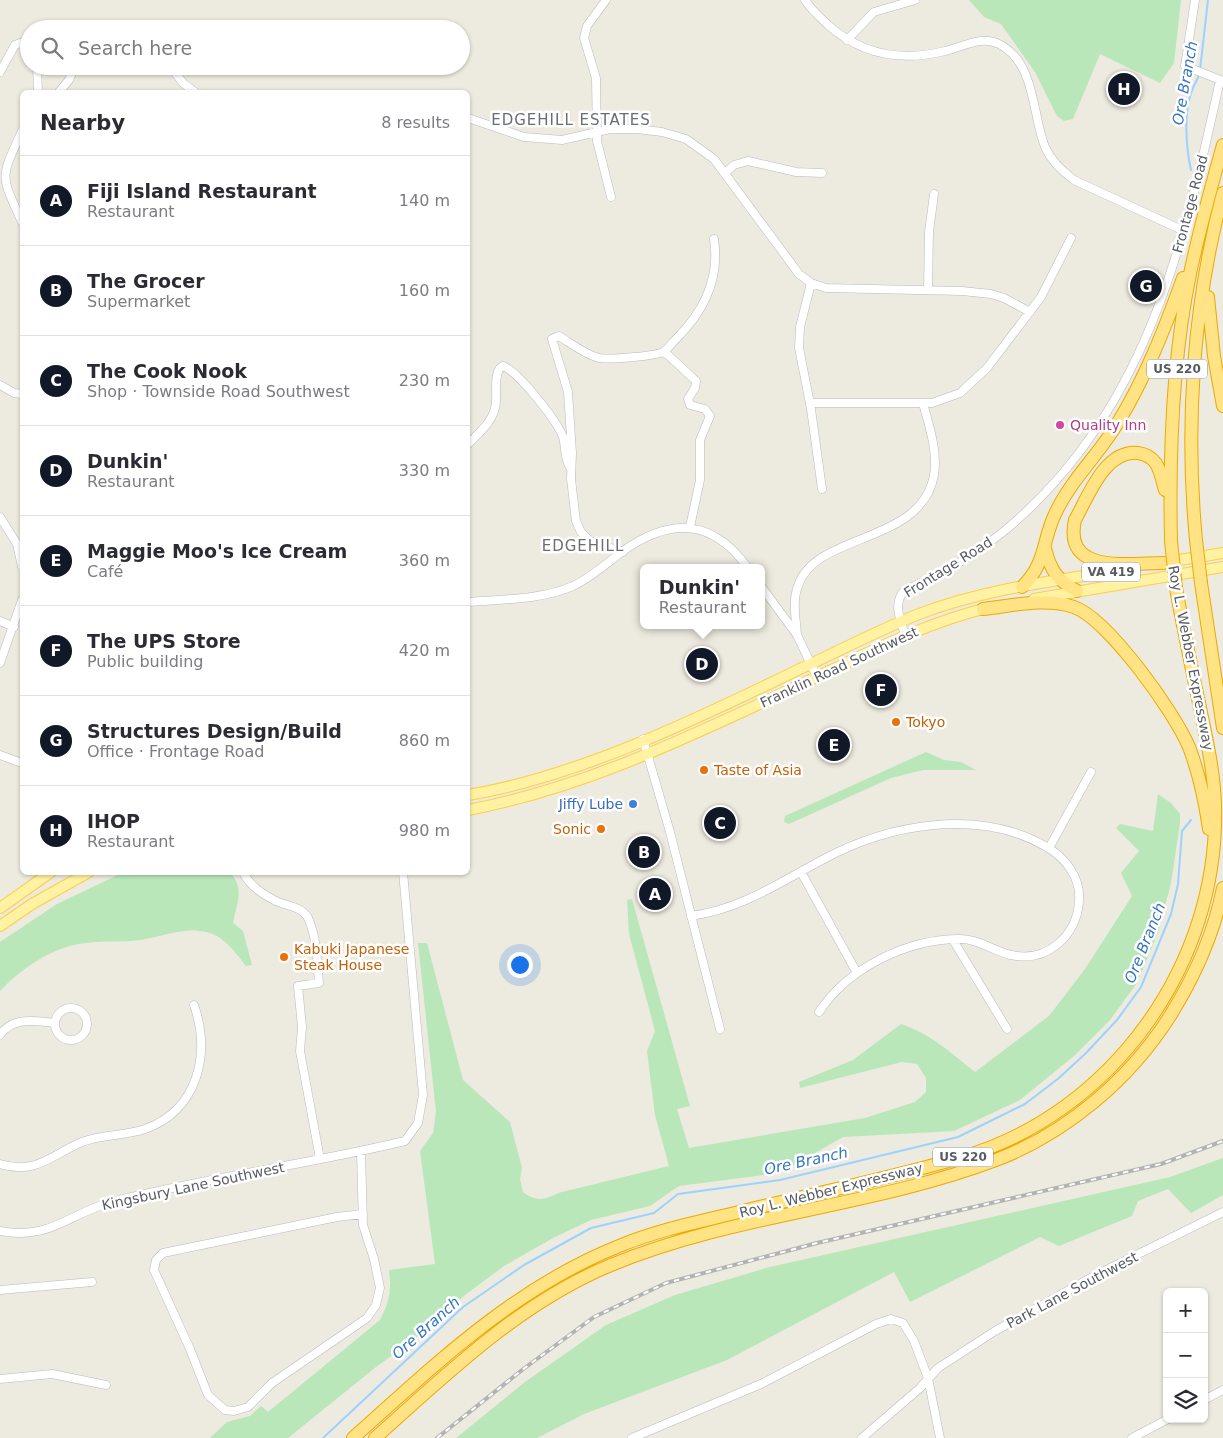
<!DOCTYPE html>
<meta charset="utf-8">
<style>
body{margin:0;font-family:"DejaVu Sans",sans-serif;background:#f7f7f7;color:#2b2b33}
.controls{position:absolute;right:15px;bottom:15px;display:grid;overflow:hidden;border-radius:8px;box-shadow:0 1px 4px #0004}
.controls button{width:45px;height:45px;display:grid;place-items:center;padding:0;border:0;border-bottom:1px solid #e1e1e2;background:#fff;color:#2b2b33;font:25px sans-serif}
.you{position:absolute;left:519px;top:964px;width:18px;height:18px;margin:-12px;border:4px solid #fff;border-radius:50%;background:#1a73e8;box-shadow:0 0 0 8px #1a73e833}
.badge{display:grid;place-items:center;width:32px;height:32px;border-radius:50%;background:#111827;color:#fff;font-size:16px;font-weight:700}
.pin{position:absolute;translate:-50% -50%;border:2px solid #fff;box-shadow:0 1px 5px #0006}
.popup{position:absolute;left:640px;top:564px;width:125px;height:65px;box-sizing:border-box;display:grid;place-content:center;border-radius:8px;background:#fff;filter:drop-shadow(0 1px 4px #0005);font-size:16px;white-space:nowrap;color:#7c7c81}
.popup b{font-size:19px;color:#2b2b33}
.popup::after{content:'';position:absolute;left:50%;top:100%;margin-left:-10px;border:10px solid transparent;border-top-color:#fff}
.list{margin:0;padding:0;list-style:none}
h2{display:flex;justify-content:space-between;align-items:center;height:65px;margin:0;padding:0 20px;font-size:21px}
h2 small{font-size:16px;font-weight:400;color:#7c7c81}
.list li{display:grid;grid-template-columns:32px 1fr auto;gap:15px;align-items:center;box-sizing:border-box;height:90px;padding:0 20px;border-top:1px solid #e1e1e2}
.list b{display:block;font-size:19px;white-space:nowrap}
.list p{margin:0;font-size:16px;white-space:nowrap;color:#7c7c81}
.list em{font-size:16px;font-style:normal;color:#7c7c81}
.icon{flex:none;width:28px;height:28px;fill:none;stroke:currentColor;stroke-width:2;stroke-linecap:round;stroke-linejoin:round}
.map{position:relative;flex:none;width:1223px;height:1438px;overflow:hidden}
.search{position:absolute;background:#fff;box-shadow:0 1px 4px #0004;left:20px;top:20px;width:450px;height:55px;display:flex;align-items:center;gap:12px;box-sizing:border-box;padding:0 18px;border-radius:28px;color:#7c7c81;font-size:19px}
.panel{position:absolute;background:#fff;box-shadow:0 1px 4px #0004;left:20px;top:90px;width:450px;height:785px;border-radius:8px}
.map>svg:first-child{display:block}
</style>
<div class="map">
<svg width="1223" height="1438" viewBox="0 0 1223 1438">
<rect width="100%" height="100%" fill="#edeadf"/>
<path fill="#b9e7ba" d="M969 0H1181L1174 63 1160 83 1100 54 1073 119 1064 121 1057 116 1035 72 1001 24 984 17Z
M926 752 944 760 961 762 976 770H923L891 778 789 824 784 822 785 816Z
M1158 794 1171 803 1180 814V823L1171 883 1158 933 1137 983 1110 1020 1075 1055 1020 1100 954 1131 843 1137 780 1173 679 1186 650 1206 591 1220 553 1238 504 1266 465 1295 412 1341 376 1367 288 1438H210L227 1422 250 1416 261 1406 268 1412 380 1320C389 1303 392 1290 389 1270L435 1264 420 1151 433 1133 436 1112 418 943H427L463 1080 510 1122 522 1168 520 1179 523 1192C536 1202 545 1200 558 1193L669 1166 655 1115 647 1051 655 1031 629 934 627 900 632 899 690 1106 677 1109 689 1148 865 1118 915 1102 926 1092V1078L917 1064 902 1062 800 1088 799 1082 853 1060 901 1024C931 1034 951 1053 975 1072L1049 1016 1085 969 1132 896 1121 873 1139 851 1116 828 1120 824 1153 831Z
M122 873 231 874C245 888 236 906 233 923L243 931 252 965 246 966C236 953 223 935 206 932 185 927 166 935 146 939 125 943 105 940 85 943 52 947 22 968 0 991V942L57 904Z
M1223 1158V1195L1191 1213 1168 1189 1138 1201 1132 1216 1059 1246 1040 1237 910 1302 894 1272 727 1360 584 1414 537 1438H456L525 1382 606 1325 675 1295 770 1267 1170 1177Z"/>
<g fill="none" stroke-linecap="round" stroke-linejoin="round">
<path stroke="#9dd2ff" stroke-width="2" d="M1200 70 1208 0
M1191 170C1186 148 1183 109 1193 88 1195 83 1198 80 1199 74
M323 1438 463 1307 524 1265 591 1228 654 1213 678 1194 780 1180 958 1137 1025 1104 1059 1078 1086 1053 1117 1020 1141 987 1171 914 1178 884 1182 831 1191 820"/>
<defs>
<path id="minor" d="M606 0 587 26 584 38 596 78 597 141 611 197
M805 0C811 10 820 17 828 25 862 55 901 62 945 51 963 47 981 35 999 44 1037 63 1032 119 1046 149 1052 162 1062 171 1074 180L1184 231
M1195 0 1185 66 1223 81
M847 40 874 12 915 0
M37 66 38 92
M170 66 183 83 195 92
M0 72 15 45 23 42 29 44
M59 92 69 80 75 66
M468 118 524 137 562 140 610 129H637L662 132 686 139 714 159 799 274 811 283 826 288 962 291 991 294 1004 298 1030 312
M22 131C0 179 0 174 22 222
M725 173 734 165 748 161 796 172 822 173
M811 283 800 327 799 348 811 409 822 489
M928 290 929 232 934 194
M663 352 668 355 696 381 695 388 688 399 690 405 705 409 710 416 700 440V480L690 527
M0 385 14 393 22 394
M810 403H932L960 393 987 368 1041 297 1071 238
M468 444C480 432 495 420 496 402 497 392 493 370 503 366 519 372 557 421 563 437 566 448 564 458 570 467
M0 517 17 544 22 567
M623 552 590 541 581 532 576 521 571 479 572 453 568 392 552 339 559 336C572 344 584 354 599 358 610 360 655 356 663 352 668 349 673 342 677 338 704 311 720 278 714 239
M761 586 797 635 817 677
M468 602C502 599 541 600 573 586 592 577 607 563 623 551 671 517 713 519 748 568
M0 621 14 627
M797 635C796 619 792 601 798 586 815 532 922 545 934 475 938 451 929 426 923 403
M905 635C901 621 893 605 903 592 914 585 926 581 937 575 960 563 983 548 1003 532 1144 416 1183 250 1220 80
M0 663 22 600
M643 739 670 832 720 1029
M0 755 22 763
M1049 848 1091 772
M243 872C249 885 262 894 274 900 285 906 302 906 308 918 317 937 317 963 319 983L298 986 302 1027 300 1051 320 1159
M801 872 857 973
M691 916C742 909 780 882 824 859 889 824 978 808 1045 846 1065 857 1081 877 1079 901 1077 936 1047 963 1011 955 993 951 979 939 960 939 907 939 848 968 819 1012
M953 940 1007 1029
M55 1024a16 16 0 1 1 32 0a16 16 0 1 1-32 0Z
M0 1035C13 1016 35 1021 55 1023
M361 1152 363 1225 374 1259 380 1288 376 1305 367 1318 272 1383 248 1407 234 1411 225 1410 208 1395 190 1349 154 1270 156 1260 163 1253 337 1217 363 1214
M0 1164C36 1175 51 1155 82 1142 102 1134 125 1136 145 1129 198 1110 211 1054 194 1005
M0 1231C51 1241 70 1212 115 1201 211 1177 309 1164 405 1141L418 1123 423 1095 403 872
M0 1290 92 1282
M0 1379 52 1374 106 1385
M1204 1400 1223 1390
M632 1438 761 1384 876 1324 891 1319 903 1323 914 1341 928 1378 940 1438
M862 1438 920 1388 938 1368 995 1331 1098 1274 1223 1212
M1132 1438 1168 1419"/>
<path id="major" d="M1167 562 1223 553
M1034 599 1223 567
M468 795C578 777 701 717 802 668 841 650 879 630 919 614 987 588 1062 580 1133 568
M468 810C585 788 695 734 802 684 864 655 923 623 991 607
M0 908 51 872
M0 926 32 904 89 872"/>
<path id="highway" d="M1208 297 1214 356 1223 406
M1196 540C1185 425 1193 304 1223 193
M1171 541C1169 452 1172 361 1190 274 1199 230 1211 188 1223 145
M1045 548C1050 570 1058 581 1077 591
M1163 563C1129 563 1063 575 1075 520 1088 497 1105 449 1138 453 1159 456 1160 473 1165 490
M1201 583 1223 728
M1022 587C1047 563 1042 539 1056 512 1071 480 1099 454 1117 424 1145 379 1165 328 1183 278
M983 609C1011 606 1046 597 1074 607 1108 619 1175 713 1189 747 1199 773 1205 801 1209 829
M353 1438C437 1363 514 1288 619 1246 658 1230 698 1222 739 1212 812 1194 887 1179 959 1158 1112 1115 1220 963 1215 805 1214 770 1206 737 1199 703 1191 665 1183 627 1176 588
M375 1438C448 1373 519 1303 611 1265 734 1214 872 1207 996 1160 1067 1133 1130 1079 1170 1016 1195 976 1214 934 1223 888"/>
</defs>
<use href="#minor" stroke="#b7bac0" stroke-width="9"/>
<use href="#major" stroke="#fccf49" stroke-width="12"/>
<use href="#highway" stroke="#eca900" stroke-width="14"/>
<use href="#minor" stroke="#fff" stroke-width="8"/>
<use href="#major" stroke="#fff2a2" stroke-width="10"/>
<use href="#highway" stroke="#ffe384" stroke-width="12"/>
<defs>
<path id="rail" d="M437 1438 522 1370 594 1317 666 1283 817 1243 1161 1164 1223 1141"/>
</defs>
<use href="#rail" stroke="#b2b3b3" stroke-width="4"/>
<use href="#rail" stroke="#fff" stroke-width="2" stroke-dasharray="5.5" stroke-linecap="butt"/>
<defs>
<path id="highway-bridge" d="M1196 540 1201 583
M1171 541 1176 588"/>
</defs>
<use href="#highway-bridge" stroke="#eca900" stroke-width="14" stroke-linecap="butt"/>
<use href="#highway-bridge" stroke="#ffe384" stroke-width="12"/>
</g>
<circle fill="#d1479c" stroke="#fff" stroke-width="2" cx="1060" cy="425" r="5"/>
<g fill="#e8710a" stroke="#fff" stroke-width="2">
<circle cx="896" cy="722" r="5"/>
<circle cx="704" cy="770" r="5"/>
<circle cx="601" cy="829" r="5"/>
<circle cx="284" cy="957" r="5"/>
</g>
<circle fill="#3f7fe0" stroke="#fff" stroke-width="2" cx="633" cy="804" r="5"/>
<g text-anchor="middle" stroke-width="5" stroke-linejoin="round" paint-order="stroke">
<g fill="#fff" stroke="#8a8d91" stroke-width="1">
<rect x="1147" y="359.5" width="60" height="19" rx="4"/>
<rect x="1082" y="562.5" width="58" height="19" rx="4"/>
<rect x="933" y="1147.5" width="60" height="19" rx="4"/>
</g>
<g font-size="12" font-weight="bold" fill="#585c62">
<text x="1177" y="373">US 220</text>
<text x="1111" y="576">VA 419</text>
<text x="963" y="1161">US 220</text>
</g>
<g font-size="14" fill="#585c62" stroke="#fff">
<text transform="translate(1190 204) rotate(-75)" y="5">Frontage Road</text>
<text transform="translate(948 567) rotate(-32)" y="5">Frontage Road</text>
<text transform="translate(1191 658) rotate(79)" y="5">Roy L. Webber Expressway</text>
<text transform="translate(839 667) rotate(-25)" y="5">Franklin Road Southwest</text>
<text transform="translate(193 1186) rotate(-12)" y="5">Kingsbury Lane Southwest</text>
<text transform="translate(831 1190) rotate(-14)" y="5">Roy L. Webber Expressway</text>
<text transform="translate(1072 1290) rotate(-28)" y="5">Park Lane Southwest</text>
</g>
<g font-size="14" fill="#b23c85" stroke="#fff" text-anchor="start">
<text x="1070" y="430">Quality Inn</text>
</g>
<g font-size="14" fill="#c56008" stroke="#fff" text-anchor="start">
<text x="906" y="727">Tokyo</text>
<text x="714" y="775">Taste of Asia</text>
<text x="591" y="834" text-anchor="end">Sonic</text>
<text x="294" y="954">Kabuki Japanese<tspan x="294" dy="16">Steak House</tspan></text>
</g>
<g font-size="14" fill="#366cbe" stroke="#fff" text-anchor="end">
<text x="623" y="809">Jiffy Lube</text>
</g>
<g font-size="15" font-style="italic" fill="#3576c2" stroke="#fff">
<text transform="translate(1185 83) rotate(-80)" y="5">Ore Branch</text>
<text transform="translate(1145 943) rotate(-68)" y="5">Ore Branch</text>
<text transform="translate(806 1161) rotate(-12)" y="5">Ore Branch</text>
<text transform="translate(426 1328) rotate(-42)" y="5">Ore Branch</text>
</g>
<g font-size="15" letter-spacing="1" fill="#696e74" stroke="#fff">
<text x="571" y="125">EDGEHILL ESTATES</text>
<text x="583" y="551">EDGEHILL</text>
</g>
</g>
</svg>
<div class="controls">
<button>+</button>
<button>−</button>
<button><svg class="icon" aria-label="layers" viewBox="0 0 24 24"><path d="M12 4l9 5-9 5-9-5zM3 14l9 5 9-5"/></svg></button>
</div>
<div class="you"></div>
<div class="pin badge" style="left:655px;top:894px">A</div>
<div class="pin badge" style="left:644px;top:852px">B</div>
<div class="pin badge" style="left:720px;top:823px">C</div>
<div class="pin badge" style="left:702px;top:664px">D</div>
<div class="popup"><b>Dunkin'</b>Restaurant</div>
<div class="pin badge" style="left:834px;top:745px">E</div>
<div class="pin badge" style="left:881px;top:690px">F</div>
<div class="pin badge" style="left:1146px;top:286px">G</div>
<div class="pin badge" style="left:1124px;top:89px">H</div>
<div class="search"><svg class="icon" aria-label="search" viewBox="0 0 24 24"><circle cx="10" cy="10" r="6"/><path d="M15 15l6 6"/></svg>Search here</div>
<section class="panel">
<h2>Nearby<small>8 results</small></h2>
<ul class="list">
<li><span class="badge">A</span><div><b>Fiji Island Restaurant</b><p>Restaurant</p></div><em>140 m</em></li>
<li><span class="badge">B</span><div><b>The Grocer</b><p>Supermarket</p></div><em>160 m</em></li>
<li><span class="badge">C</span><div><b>The Cook Nook</b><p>Shop · Townside Road Southwest</p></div><em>230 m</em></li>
<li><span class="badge">D</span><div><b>Dunkin'</b><p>Restaurant</p></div><em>330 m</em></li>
<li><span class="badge">E</span><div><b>Maggie Moo's Ice Cream</b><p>Café</p></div><em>360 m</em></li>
<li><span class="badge">F</span><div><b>The UPS Store</b><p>Public building</p></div><em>420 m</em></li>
<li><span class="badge">G</span><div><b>Structures Design/Build</b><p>Office · Frontage Road</p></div><em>860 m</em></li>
<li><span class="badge">H</span><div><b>IHOP</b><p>Restaurant</p></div><em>980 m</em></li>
</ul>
</section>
</div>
